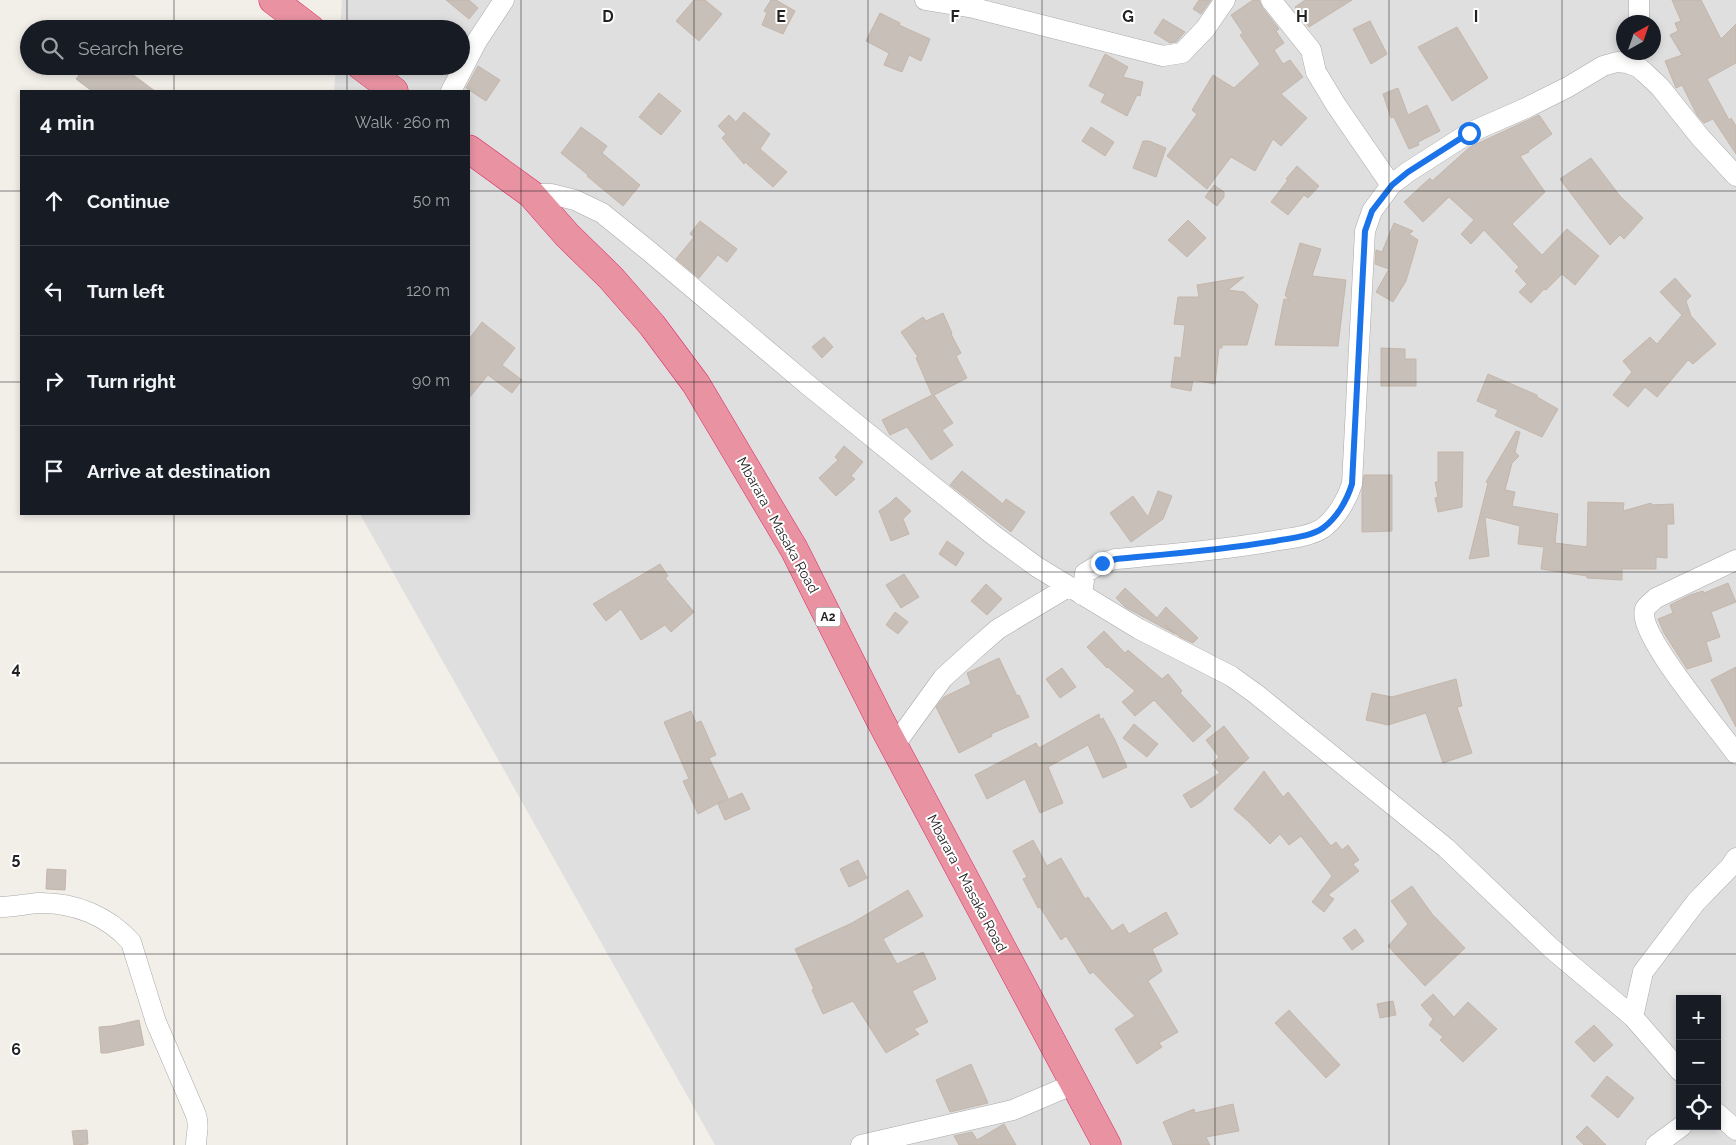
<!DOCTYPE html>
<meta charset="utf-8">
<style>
body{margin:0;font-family:Raleway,sans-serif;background:#242831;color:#f1f3f6}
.controls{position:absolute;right:15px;bottom:15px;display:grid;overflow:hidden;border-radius:0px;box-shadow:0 2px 8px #0003}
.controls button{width:45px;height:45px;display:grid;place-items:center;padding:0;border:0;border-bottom:1px solid #363941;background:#171b24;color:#f1f3f6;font:25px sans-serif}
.compass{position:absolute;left:1616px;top:15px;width:45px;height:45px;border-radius:50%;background:#171b24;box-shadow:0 2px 8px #0003;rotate:40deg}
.stop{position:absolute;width:15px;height:15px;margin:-11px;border:4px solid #1a73e8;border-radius:50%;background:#fff}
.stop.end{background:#1a73e8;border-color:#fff;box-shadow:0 1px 5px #0008}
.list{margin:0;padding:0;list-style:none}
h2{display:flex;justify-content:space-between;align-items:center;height:65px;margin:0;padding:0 20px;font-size:21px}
h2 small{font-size:16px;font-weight:400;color:#9ea1a6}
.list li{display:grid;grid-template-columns:32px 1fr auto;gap:15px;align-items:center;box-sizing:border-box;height:90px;padding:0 20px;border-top:1px solid #363941}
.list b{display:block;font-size:19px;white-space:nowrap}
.list em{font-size:16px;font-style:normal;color:#9ea1a6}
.icon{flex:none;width:28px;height:28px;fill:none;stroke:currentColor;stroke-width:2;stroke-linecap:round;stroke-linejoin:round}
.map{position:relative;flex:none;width:1736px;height:1145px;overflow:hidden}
.search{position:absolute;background:#171b24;box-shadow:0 2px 8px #0003;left:20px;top:20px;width:450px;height:55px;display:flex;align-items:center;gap:12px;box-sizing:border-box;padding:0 18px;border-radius:28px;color:#9ea1a6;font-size:19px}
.panel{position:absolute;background:#171b24;box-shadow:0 2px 8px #0003;left:20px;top:90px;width:450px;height:425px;border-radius:0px}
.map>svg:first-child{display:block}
</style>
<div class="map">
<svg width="1736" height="1145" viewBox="0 0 1736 1145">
<rect width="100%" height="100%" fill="#f2efe9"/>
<path fill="#e0dfdf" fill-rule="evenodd" d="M342 0H1736V1145H715L360 514H469V91H334L336 66H461V29H340ZM1624 22H1654V52H1624ZM1680 999H1717V1126H1680Z"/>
<path fill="#c7bfb8" stroke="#c4b6ab" d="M446 0H469L478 8 469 19Z
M694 0H705L722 14 699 41 676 21Z
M771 0H776L795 11 783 34 762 25 767 13 764 11Z
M1199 0H1211L1201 14 1193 9Z
M1253 0H1259L1262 7 1279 29 1276 31 1284 43 1274 50 1283 64 1290 60 1303 77 1281 94 1307 118 1281 146 1273 139 1255 171 1231 157 1207 189 1167 156 1197 114 1192 110 1213 75 1234 88 1260 64 1240 35 1243 33 1231 15Z
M1305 0H1352L1309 27 1295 7Z
M1672 0H1701L1721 39 1736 24V63L1707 79 1729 120 1731 118 1736 126V154L1713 119 1704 123 1697 115 1682 85 1676 88 1665 61 1682 55 1670 35 1678 31 1675 23 1681 21Z
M880 13 900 23 899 25 930 39 921 61 909 55 902 72 884 65 889 53 866 41Z
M1163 19 1185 32 1176 42 1170 43 1154 33Z
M1370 21 1387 54 1371 64 1353 29Z
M1457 27 1488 78 1452 101 1418 47Z
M1105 54 1128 67 1123 77 1143 82 1140 96 1137 95 1127 116 1101 102 1105 94 1089 86Z
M86 66H121L155 91H92L76 79Z
M478 66 500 80 486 101 466 88Z
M1398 88 1408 115 1427 105 1440 131 1418 142 1419 145 1409 149 1394 117 1391 118 1383 94Z
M659 93 681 111 661 135 639 117Z
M744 112 770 134 760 149 787 172 773 187 745 162 744 164 722 138 726 134 718 126 729 115 736 122Z
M1539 115 1552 134 1528 151 1529 152 1520 156 1545 192 1512 224 1542 255 1567 229 1599 256 1575 285 1562 274 1546 290 1544 289 1531 303 1519 292 1527 284 1515 271 1519 267 1484 230 1471 244 1461 234 1474 220 1449 197 1423 222 1404 202 1430 178 1432 181 1470 147Z
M581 127 607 146 602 153 640 185 623 206 587 176 588 175 561 153Z
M1091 127 1114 142 1105 156 1082 141Z
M1143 141H1149L1166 148 1156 177 1133 168Z
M1591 158 1620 196 1643 218 1624 239 1620 235 1610 245 1560 179Z
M1297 166 1319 186 1308 198 1304 195 1288 215 1271 202 1288 180 1286 179Z
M1214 185 1224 192V197L1217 206 1205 197Z
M1188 220 1206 238 1187 257 1168 240Z
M700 221 737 249 727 262 718 255 699 278 676 259 694 237 690 234Z
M1394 223 1413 231 1409 234 1418 240 1406 281 1393 302 1376 292 1389 269 1375 264 1376 250 1382 252Z
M1300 243 1321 249 1312 276 1346 280 1338 346 1275 345 1284 299 1289 300 1285 295Z
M1244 277 1228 290 1244 292 1258 305 1247 345H1222V348H1219L1215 384 1193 380 1191 391 1171 387 1175 357 1181 358 1185 325 1174 324 1178 297H1199L1197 285Z
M1675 278 1691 296 1686 301 1691 316 1716 344 1693 364 1688 360 1657 397 1645 387 1628 407 1613 395 1632 372 1623 361 1650 337 1657 344 1682 315 1660 292Z
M943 313 952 333 951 334 961 353 956 356 967 378 934 395 953 423 942 430 953 445 931 460 907 427 890 435 882 420 932 395 916 358 918 357 901 332 923 317 926 321Z
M482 322 515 348 502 365 522 380 512 393 488 375 469 398V339Z
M824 337 833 347 822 358 812 347Z
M1381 348 1405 349V359H1416V386H1381Z
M1488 374 1537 395V397L1558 409 1542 437 1495 416 1498 410 1477 401Z
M1516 431 1520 432 1515 452 1519 456 1512 463 1505 490 1515 492 1512 506 1558 514 1555 543 1587 547 1588 502 1624 503 1623 511 1651 503 1652 505 1673 504 1674 524H1667V558L1656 557V569H1622V580L1587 578V576L1541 569 1544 547 1518 544 1520 526 1485 517 1489 556 1469 559 1488 483 1486 482Z
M844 446 863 462 851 476 855 479 836 496 819 478 838 460 835 457Z
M1438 452H1463L1462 507 1438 512 1435 498 1438 497 1435 482H1438Z
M962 471 1003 504 1006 499 1025 512 1011 532 950 485Z
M1364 475H1392V531L1362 532V490Z
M1158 491 1172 496 1163 519 1131 542 1110 513 1133 496 1148 517Z
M896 497 911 511 903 519 909 534 891 541 879 511 890 503Z
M947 541 964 553 956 566 939 554Z
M660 564 668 576 665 578 694 612 671 632 665 625 641 640 621 609 606 621 593 604Z
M904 574 919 597 901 608 886 585Z
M1728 583 1736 602 1711 612 1720 637 1706 642 1712 661 1687 669 1664 633 1658 619 1673 613 1670 605 1690 595 1703 591 1704 593Z
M986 584 1002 599 987 615 971 601Z
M1125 588 1157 618 1166 607 1198 638 1193 643 1180 637 1165 625 1175 634 1125 607 1116 598Z
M895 612 908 622 898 634 886 625Z
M1104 631 1125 653 1128 650 1162 679 1168 674 1182 691 1180 693 1211 726 1193 742 1154 700 1135 716 1122 702 1135 691 1108 667 1107 668 1087 647Z
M999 658 1017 696 1019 695 1029 717 991 734 992 736 959 753 936 707 944 697 971 684 967 673Z
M1736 667V727L1711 680Z
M1062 668 1076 687 1060 698 1046 679Z
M1456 679 1462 706 1457 707 1472 753 1443 763 1426 713 1388 725 1366 720 1372 693 1392 697Z
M691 711 696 723 701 721 716 755 709 758 728 798 698 814 683 781 689 779 664 722Z
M1099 714 1100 720 1103 718 1115 740 1127 767 1103 778 1088 745 1048 767 1063 803 1040 813 1025 779 987 799 975 775 1036 743 1039 748Z
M1134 724 1158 744 1147 757 1123 738Z
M1224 726 1249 758 1202 801 1191 808 1183 795 1220 773 1212 764 1219 757 1206 740Z
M1264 771 1283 797 1288 792 1331 846 1336 842 1342 850 1348 845 1359 860 1353 864 1359 871 1328 895 1334 899 1324 912 1312 902 1332 876 1301 836 1289 845 1280 834 1270 844 1248 821 1234 809Z
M742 793 750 809 725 820 718 804Z
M1033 840 1047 866 1061 858 1085 899 1088 897 1112 931 1123 924 1129 934 1166 912 1178 934 1152 949 1162 971 1148 981 1178 1032 1159 1043 1162 1047 1137 1064 1115 1029 1135 1016 1093 972 1090 974 1066 936 1061 940 1040 907 1038 908 1023 879 1027 877 1013 851Z
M858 860 867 878 849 887 840 869Z
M47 869 66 870 65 890 46 889Z
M1412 886 1432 914 1465 948 1425 986 1388 946 1408 924 1391 901Z
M908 890 923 916 883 939 897 964 923 952 936 979 912 991 928 1022 914 1029 919 1034 886 1053 853 1001 823 1014 812 990 814 989 795 949 852 923Z
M1355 929 1364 941 1352 950 1343 938Z
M1433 994 1454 1017 1468 1002 1497 1029 1463 1062 1440 1040 1443 1037 1429 1025 1433 1019 1421 1005Z
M1393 1001 1396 1015 1380 1018 1377 1004Z
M1289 1010 1340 1065 1326 1078 1275 1023Z
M139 1020 144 1045 107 1053H101L99 1027 112 1026Z
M1594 1025 1613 1045 1594 1062 1575 1042Z
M971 1064 988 1103 950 1112 936 1080Z
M1607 1076 1634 1098 1618 1118 1591 1096Z
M1233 1104 1239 1131 1206 1137 1210 1145H1173L1163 1122 1194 1109 1195 1113Z
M1004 1124 1016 1145H959L954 1136 972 1132 977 1140Z
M1587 1126 1606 1145H1584L1576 1137Z
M87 1130 88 1144 74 1145 72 1131Z"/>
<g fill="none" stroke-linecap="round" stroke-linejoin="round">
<defs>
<path id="minor" d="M925 0 974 8 1163 56 1182 53 1205 29 1225 0
M1271 0 1311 50 1316 72 1336 105 1391 185
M1639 22V0
M451 91 477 41 504 0
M531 194H551L575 200 602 213 649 251 808 385 992 534 1037 567 1139 629 1231 676 1256 694 1446 848 1551 948 1633 1017 1680 1071
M1736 560 1656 598C1653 601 1647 605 1645 609 1636 634 1720 730 1736 754
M1082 595 1085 573 1102 563 1115 559C1170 554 1225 550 1279 540 1293 538 1311 536 1323 528 1336 518 1347 500 1352 484L1365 231 1372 211 1391 185 1408 172 1469 133 1526 108 1568 87 1603 66 1617 62 1627 63 1638 67 1644 72 1660 87 1700 137 1736 176
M894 746 943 678 975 649 998 629 1068 587
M0 907C13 907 26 904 38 903 74 902 108 916 131 942L156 1022 196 1115C200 1126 196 1133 196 1145
M1633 1017 1643 972 1696 902 1730 867 1736 858
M1717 1113 1736 1130
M861 1145 1013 1110 1074 1084
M1656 1145 1682 1126"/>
<path id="highway" d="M273 0 311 29
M361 66 394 91
M469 149 531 194 567 235 611 278 652 325 696 384 794 549 879 718 1107 1145"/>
</defs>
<use href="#minor" stroke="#a9a9a9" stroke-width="21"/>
<use href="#highway" stroke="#dc2a67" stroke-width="29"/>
<use href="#minor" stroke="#fff" stroke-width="20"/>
<use href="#highway" stroke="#e892a2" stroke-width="28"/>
</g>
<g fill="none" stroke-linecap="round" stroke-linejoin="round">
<path stroke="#1a73e8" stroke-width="6" d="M1102 563 1116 559C1169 554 1222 550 1275 541 1290 538 1310 537 1323 528 1337 518 1347 500 1352 484L1365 231 1372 211 1392 185 1408 172 1469 133"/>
</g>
<path fill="none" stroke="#222" stroke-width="1" stroke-opacity="0.55" d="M174 0V29M347 0V29M521 0V1145M694 0V1145M868 0V1145M1042 0V1145M1215 0V1145M1389 0V1145M1562 0V1145M174 66V91M347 66V91M0 191H21M469 191H1736M0 382H21M469 382H1736M174 514V1145M347 514V1145M0 572H1736M0 763H1736M0 954H1736"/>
<g text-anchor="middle" stroke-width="4" stroke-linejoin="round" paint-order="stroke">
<rect fill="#fff" stroke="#646464" stroke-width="1" x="815.5" y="607.5" width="25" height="19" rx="4"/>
<g font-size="12" font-weight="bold" fill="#222">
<text x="828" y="621">A2</text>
</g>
<g font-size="14" fill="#222" stroke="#fff">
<text transform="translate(778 525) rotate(61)" y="5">Mbarara - Masaka Road</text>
<text transform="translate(967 883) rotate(62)" y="5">Mbarara - Masaka Road</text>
</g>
</g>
<g font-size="16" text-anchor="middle" font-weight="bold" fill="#222" stroke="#fff" stroke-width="4" stroke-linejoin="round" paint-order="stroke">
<text x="608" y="22">D</text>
<text x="781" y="22">E</text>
<text x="955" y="22">F</text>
<text x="1128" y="22">G</text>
<text x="1302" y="22">H</text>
<text x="1476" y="22">I</text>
<text x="16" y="674">4</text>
<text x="16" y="864">5</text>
<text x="16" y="1055">6</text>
</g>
</svg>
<div class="controls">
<button>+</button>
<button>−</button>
<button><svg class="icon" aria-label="locate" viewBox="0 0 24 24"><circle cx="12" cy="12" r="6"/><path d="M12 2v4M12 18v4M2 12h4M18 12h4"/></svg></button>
</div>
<svg class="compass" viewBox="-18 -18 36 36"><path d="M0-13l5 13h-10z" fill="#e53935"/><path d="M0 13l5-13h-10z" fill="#9ea1a6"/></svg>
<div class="stop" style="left:1469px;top:133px"></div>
<div class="stop end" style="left:1102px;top:563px"></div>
<div class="search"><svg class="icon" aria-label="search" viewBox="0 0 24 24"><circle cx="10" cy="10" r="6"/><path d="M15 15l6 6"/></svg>Search here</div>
<section class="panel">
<h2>4 min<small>Walk · 260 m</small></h2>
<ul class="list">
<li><svg class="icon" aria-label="ahead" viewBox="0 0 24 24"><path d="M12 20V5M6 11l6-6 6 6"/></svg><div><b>Continue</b></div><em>50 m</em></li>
<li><svg class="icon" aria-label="left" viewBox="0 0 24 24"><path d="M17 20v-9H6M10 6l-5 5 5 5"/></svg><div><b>Turn left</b></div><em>120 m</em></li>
<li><svg class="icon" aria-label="right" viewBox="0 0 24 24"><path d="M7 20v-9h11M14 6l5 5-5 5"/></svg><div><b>Turn right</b></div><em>90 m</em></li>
<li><svg class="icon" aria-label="arrive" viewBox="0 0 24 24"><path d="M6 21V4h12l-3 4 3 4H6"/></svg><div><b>Arrive at destination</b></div></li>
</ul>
</section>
</div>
